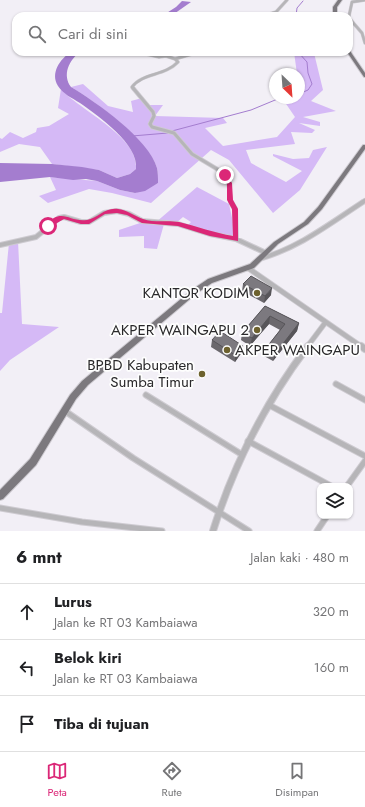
<!DOCTYPE html>
<html lang="id">
<meta charset="utf-8">
<style>
body{margin:0;font-family:Jost,sans-serif;background:#f6f6f6;color:#202124}
.controls{position:absolute;right:12px;bottom:12px;display:grid;overflow:hidden;border-radius:8px;box-shadow:0 1px 3px #0004}
.controls button{width:36px;height:36px;display:grid;place-items:center;padding:0;border:0;border-bottom:1px solid #e0e0e0;background:#fff;color:#202124;font:20px sans-serif}
.compass{position:absolute;left:269px;top:68px;width:36px;height:36px;border-radius:50%;background:#fff;box-shadow:0 1px 3px #0004;rotate:155deg}
.stop{position:absolute;width:12px;height:12px;margin:-9px;border:3px solid #db2777;border-radius:50%;background:#fff}
.stop.end{background:#db2777;border-color:#fff;box-shadow:0 1px 4px #0008}
.list{margin:0;padding:0;list-style:none}
h2{display:flex;justify-content:space-between;align-items:center;height:52px;margin:0;padding:0 16px;font-size:17px}
h2 small{font-size:13px;font-weight:400;color:#757577}
.list li{display:grid;grid-template-columns:26px 1fr auto;gap:12px;align-items:center;box-sizing:border-box;height:56px;padding:0 16px;border-top:1px solid #e0e0e0}
.list b{display:block;font-size:15px;white-space:nowrap}
.list p{margin:0;font-size:13px;white-space:nowrap;color:#757577}
.list em{font-size:13px;font-style:normal;color:#757577}
.icon{flex:none;width:22px;height:22px;fill:none;stroke:currentColor;stroke-width:2;stroke-linecap:round;stroke-linejoin:round}
.map{position:relative;flex:none;width:365px;height:531px;overflow:hidden}
.search{position:absolute;background:#fff;box-shadow:0 1px 3px #0004;left:12px;right:12px;top:12px;height:44px;display:flex;align-items:center;gap:10px;box-sizing:border-box;padding:0 14px;border-radius:12px;color:#757577;font-size:15px}
.sheet{height:220px;background:#fff}
nav{display:flex;justify-content:space-around;align-items:center;box-sizing:border-box;height:56px;border-top:1px solid #e0e0e0;background:#fff;font-size:11px;color:#757577}
nav a{display:grid;justify-items:center;gap:2px}
nav .on{color:#db2777}
.map>svg:first-child{display:block}
</style>
<div class="map">
<svg width="365" height="531" viewBox="0 0 365 531">
<rect width="100%" height="100%" fill="#f2eff6"/>
<path fill="#d5b9f6" d="M294 52 314 53 323 90 311 101 336 111 303 117 320 122V126L299 123 315 130 312 133 291 132 295 144 246 150 251 163 286 182 302 171 273 156V154L293 159 309 158 313 150 327 147 300 190 273 213 229 160 211 150 151 203 112 193 89 189 48 203 39 196 56 190 50 177 97 181 120 190 135 193 158 183C158 178 158 172 157 168 147 138 97 103 71 87L83 84 108 106 133 112 131 101 142 98 149 105H163L155 116 223 118 227 123 205 128 223 146 277 137 295 117 282 98H299V74H297Z
M61 89C79 110 139 136 136 169L130 174 117 178 99 170 52 164 40 147 19 144 0 152V138L2 139 10 132 23 138 36 132 37 128 49 126 69 114 58 108Z
M197 187 229 204 234 227 233 240 186 227 191 222 183 217 175 224H164L157 249 144 248V236L119 237V230L140 223H155Z
M18 241 22 324 59 327 10 360 0 371V313H2L9 243Z"/>
<path fill="#a47dcf" d="M182 1 191 2 171 16H162L176 7Z
M71 52H80C69 60 62 75 71 87 96 102 149 139 157 168 158 172 158 178 158 183L145 191 135 193 120 190 97 181 86 179 73 180 50 177 0 182V163L52 164 82 167 99 170 117 178 130 174 136 169C139 144 98 116 80 103 72 98 63 94 58 86 50 73 60 59 71 52Z"/>
<g fill="none" stroke-linecap="round" stroke-linejoin="round">
<path stroke="#a47dcf" stroke-width="1" d="M296 16 297 8 303 1
M298 52 307 62 308 73 312 84 308 90 299 94
M172 131 251 110 280 98
M132 136 168 133"/>
<defs>
<path id="minor-far3" d="M263 16 276 12 287 0
M349 16 352 2 365 0
M349 18 362 33 365 43
M166 52V56L175 59
M146 54 159 57 166 56
M134 89 132 87C142 73 165 76 178 62L175 59 199 52"/>
<path id="minor-far2" d="M133 88 153 112 154 116 150 124 152 127 174 133 192 154 217 169 228 179 231 203
M361 203 365 200"/>
<path id="minor-far1" d="M231 202 235 209 236 239 266 253
M0 245 36 237 59 218 64 217 81 222H89L104 213 117 211 129 214 142 221 178 224 210 234 236 239
M259 259C299 248 329 224 363 202"/>
<path id="minor" d="M336 384 365 400
M146 395 241 454
M269 405 365 456
M65 411 133 458 249 531
M248 441 331 486
M347 486 365 461
M0 508 82 522 162 531
M317 531 327 516"/>
<path id="tertiary-far1" d="M248 268 362 347
M307 347 325 323"/>
<path id="tertiary" d="M361 346 365 349
M213 531C234 464 265 403 308 346"/>
<path id="trunk" d="M338 0H342L337 7V16H333V7Z
M349 51H350L365 73V77H364L347 52H349Z
M363 145H365V149L322 209 308 224 278 244 254 268 212 283 197 293 88 385 76 399 36 465 3 499 0 500V490L30 459 70 395 82 381 193 289 208 279 250 264 274 242 304 222 318 207Z"/>
</defs>
<use href="#minor-far3" stroke="#cecbd1" stroke-width="3.5"/>
<use href="#minor-far2" stroke="#cecbd1" stroke-width="4.5"/>
<use href="#minor-far1" stroke="#cecbd1" stroke-width="6"/>
<use href="#minor" stroke="#cecbd1" stroke-width="7"/>
<use href="#tertiary-far1" stroke="#cecbd1" stroke-width="6"/>
<use href="#tertiary" stroke="#cecbd1" stroke-width="8"/>
<use href="#trunk" stroke="#cecbd1" stroke-width="2"/>
<use href="#minor-far3" stroke="#b6b5b8" stroke-width="2.5"/>
<use href="#minor-far2" stroke="#b6b5b8" stroke-width="3"/>
<use href="#minor-far1" stroke="#b6b5b8" stroke-width="4"/>
<use href="#minor" stroke="#b6b5b8" stroke-width="5"/>
<use href="#tertiary-far1" stroke="#b6b5b8" stroke-width="4.5"/>
<use href="#tertiary" stroke="#b6b5b8" stroke-width="6"/>
<use href="#trunk" fill="#7c797e" fill-rule="evenodd"/>
</g>
<path fill="#6b686d" d="M243 284 271 295 264 303 242 291Z
M265 306 299 323 297 331 273 361 264 356 266 348 280 330 269 324 250 346 241 340 242 333Z
M212 340 243 346 242 352 235 362 211 347Z"/>
<path fill="#575559" d="M272 288 271 295 264 303 265 296Z
M270 316 269 324 250 346 252 338Z
M299 323 297 331 273 361 275 354Z
M243 346 242 352 235 362V355Z"/>
<path fill="#7c797f" stroke="#575559" d="M251 276 272 288 265 296 243 284Z
M265 306 299 323 275 354 266 348 285 324 270 316 252 338 242 333Z
M220 331 243 346 235 355 212 340Z"/>
<path fill="#db2777" d="M225 174 232 183 233 200 238 209V241L210 236 178 226 142 223 127 215 117 213 105 214 89 224H81L64 219 50 227 45 226C62 206 69 223 87 220 98 218 105 207 118 209 127 210 134 216 143 219 154 223 168 220 179 222 197 226 214 233 233 236L232 209 227 200V183L222 175Z"/>
<g fill="#6d612e" stroke="#fefefe" stroke-width="1.5">
<circle cx="257" cy="293" r="4"/>
<circle cx="257" cy="330" r="4"/>
<circle cx="227" cy="350" r="4"/>
<circle cx="202" cy="374" r="4"/>
</g>
<g text-anchor="middle" stroke-width="3.5" stroke-linejoin="round" paint-order="stroke">
<g font-size="15" fill="#2a292b" stroke="#fefefe" text-anchor="end">
<text x="249" y="298">KANTOR KODIM</text>
<text x="249" y="335">AKPER WAINGAPU 2</text>
<text x="235" y="355" text-anchor="start">AKPER WAINGAPU</text>
<text x="194" y="370">BPBD Kabupaten<tspan x="194" dy="17">Sumba Timur</tspan></text>
</g>
</g>
</svg>
<div class="controls">
<button><svg class="icon" aria-label="layers" viewBox="0 0 24 24"><path d="M12 4l9 5-9 5-9-5zM3 14l9 5 9-5"/></svg></button>
</div>
<svg class="compass" viewBox="-18 -18 36 36"><path d="M0-13l5 13h-10z" fill="#e53935"/><path d="M0 13l5-13h-10z" fill="#757577"/></svg>
<div class="stop" style="left:48px;top:226px"></div>
<div class="stop end" style="left:225px;top:175px"></div>
<div class="search"><svg class="icon" aria-label="search" viewBox="0 0 24 24"><circle cx="10" cy="10" r="6"/><path d="M15 15l6 6"/></svg>Cari di sini</div>
</div>
<section class="sheet">
<h2>6 mnt<small>Jalan kaki · 480 m</small></h2>
<ul class="list">
<li><svg class="icon" aria-label="ahead" viewBox="0 0 24 24"><path d="M12 20V5M6 11l6-6 6 6"/></svg><div><b>Lurus</b><p>Jalan ke RT 03 Kambaiawa</p></div><em>320 m</em></li>
<li><svg class="icon" aria-label="left" viewBox="0 0 24 24"><path d="M17 20v-9H6M10 6l-5 5 5 5"/></svg><div><b>Belok kiri</b><p>Jalan ke RT 03 Kambaiawa</p></div><em>160 m</em></li>
<li><svg class="icon" aria-label="arrive" viewBox="0 0 24 24"><path d="M6 21V4h12l-3 4 3 4H6"/></svg><div><b>Tiba di tujuan</b></div></li>
</ul>
</section>
<nav>
<a class="on"><svg class="icon" aria-label="map" viewBox="0 0 24 24"><path d="M3 6l6-2 6 2 6-2v14l-6 2-6-2-6 2zM9 4v14M15 6v14"/></svg>Peta</a>
<a><svg class="icon" aria-label="directions" viewBox="0 0 24 24"><path d="M12 3l9 9-9 9-9-9zM9 14v-3h6M13 9l2 2-2 2"/></svg>Rute</a>
<a><svg class="icon" aria-label="saved" viewBox="0 0 24 24"><path d="M7 4h10v16l-5-4-5 4z"/></svg>Disimpan</a>
</nav>
